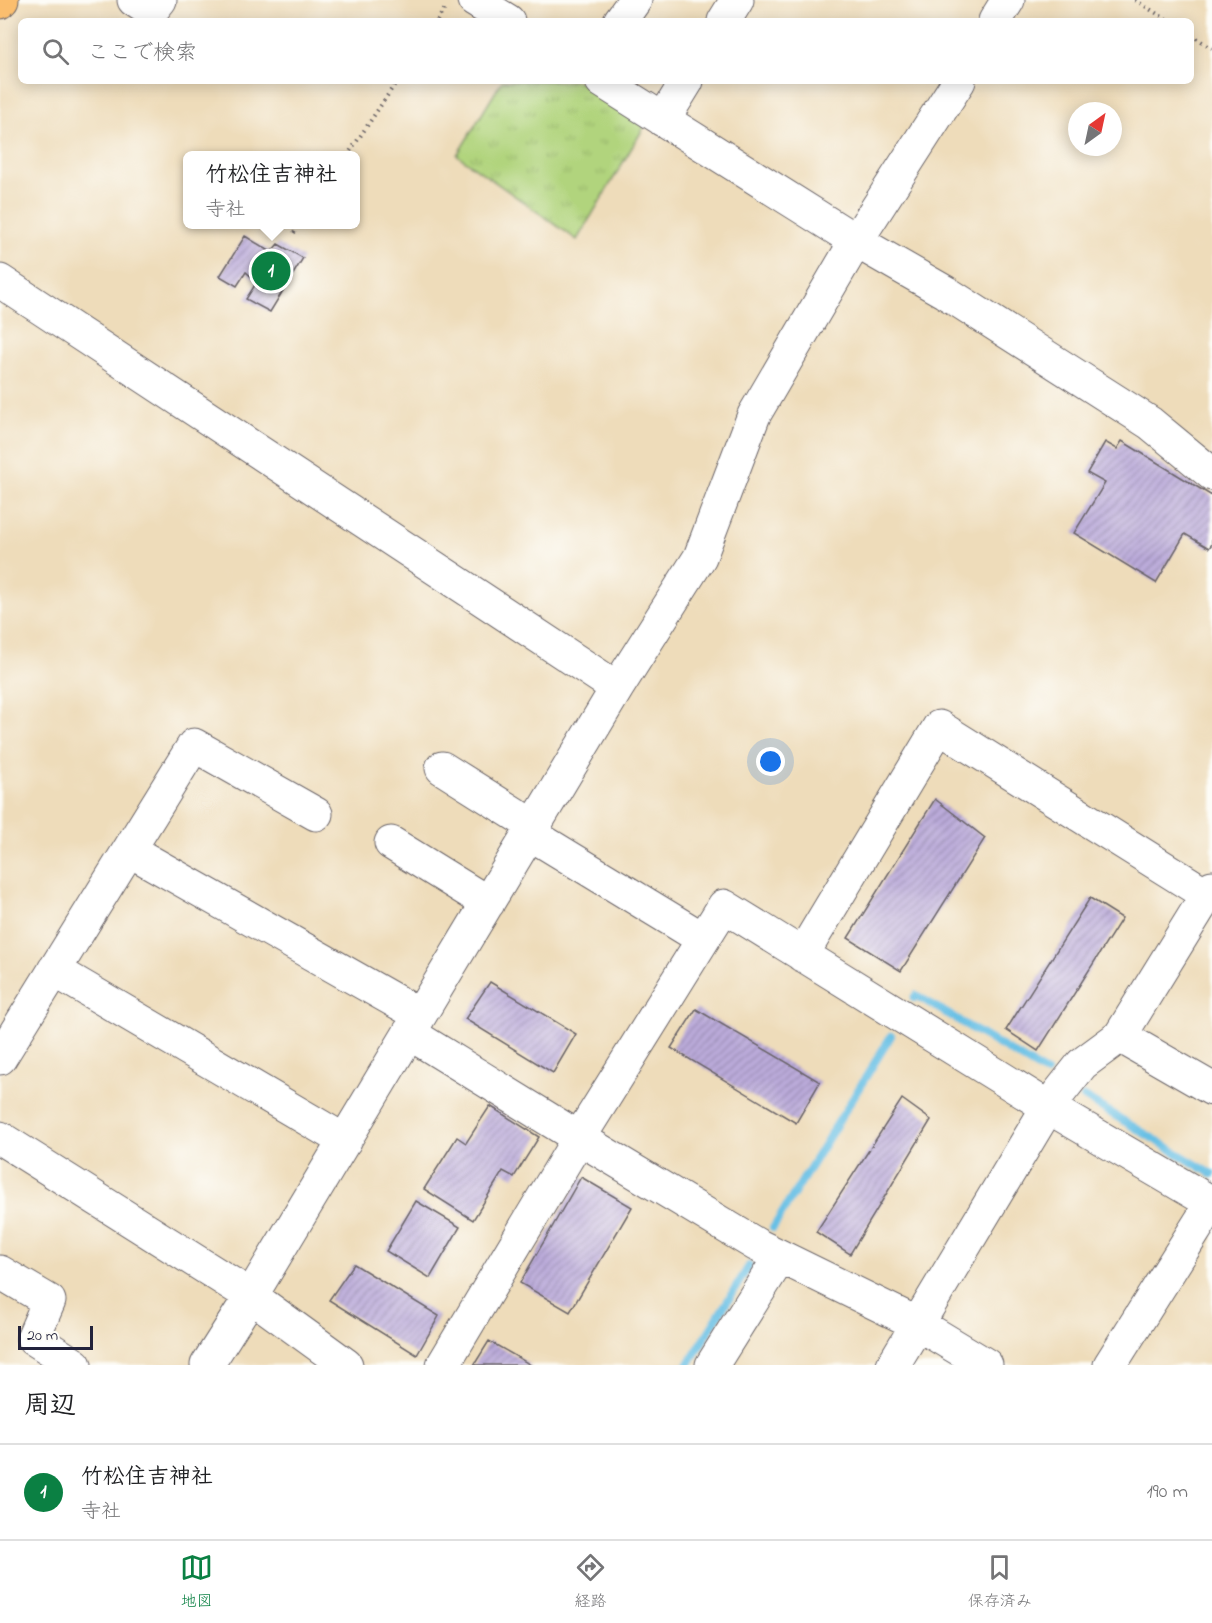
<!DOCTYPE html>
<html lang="ja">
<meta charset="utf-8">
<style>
body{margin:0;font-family:"Indie Flower","Klee One",sans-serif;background:#f6f6f6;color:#202124}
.compass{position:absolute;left:1068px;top:102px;width:54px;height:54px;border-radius:50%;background:#fff;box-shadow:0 3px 15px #0003;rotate:33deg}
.scale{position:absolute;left:18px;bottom:15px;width:75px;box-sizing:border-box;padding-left:6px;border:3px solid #22223b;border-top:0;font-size:16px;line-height:21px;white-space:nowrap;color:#22223b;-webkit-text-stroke:4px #fdfcf7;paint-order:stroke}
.you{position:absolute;left:771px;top:762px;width:21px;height:21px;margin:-15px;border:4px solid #fff;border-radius:50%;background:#1a73e8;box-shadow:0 0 0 9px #1a73e833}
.badge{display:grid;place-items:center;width:39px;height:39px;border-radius:50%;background:#0b8043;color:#fff;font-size:20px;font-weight:700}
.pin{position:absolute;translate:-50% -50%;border:3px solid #fff;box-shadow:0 2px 6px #0006}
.popup{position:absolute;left:183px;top:151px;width:177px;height:78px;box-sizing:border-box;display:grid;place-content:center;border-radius:9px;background:#fff;filter:drop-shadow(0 2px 4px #0005);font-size:20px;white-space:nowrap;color:#757577}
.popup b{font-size:22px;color:#202124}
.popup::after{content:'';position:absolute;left:50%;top:100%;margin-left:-12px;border:12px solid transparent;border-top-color:#fff}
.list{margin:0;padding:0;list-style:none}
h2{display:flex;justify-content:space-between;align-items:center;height:78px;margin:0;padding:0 24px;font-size:26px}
h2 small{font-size:20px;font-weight:400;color:#757577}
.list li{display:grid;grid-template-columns:39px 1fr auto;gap:18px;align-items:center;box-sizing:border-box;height:96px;padding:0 24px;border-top:2px solid #e0e0e0}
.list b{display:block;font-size:22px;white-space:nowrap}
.list p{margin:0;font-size:20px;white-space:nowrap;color:#757577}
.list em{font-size:20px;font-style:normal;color:#757577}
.icon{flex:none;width:33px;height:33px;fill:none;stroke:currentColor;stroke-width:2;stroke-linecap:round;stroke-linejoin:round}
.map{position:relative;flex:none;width:1212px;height:1365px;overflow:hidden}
.search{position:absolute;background:#fff;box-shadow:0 3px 15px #0003;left:18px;right:18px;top:18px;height:66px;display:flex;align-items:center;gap:15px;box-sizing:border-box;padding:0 21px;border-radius:9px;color:#757577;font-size:22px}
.sheet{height:174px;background:#fff}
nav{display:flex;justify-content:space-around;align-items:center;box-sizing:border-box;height:84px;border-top:2px solid #e0e0e0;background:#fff;font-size:16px;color:#757577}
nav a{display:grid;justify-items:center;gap:3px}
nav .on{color:#0b8043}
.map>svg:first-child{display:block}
</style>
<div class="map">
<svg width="1212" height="1365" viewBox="0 0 1212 1365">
<defs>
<pattern id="grass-tufts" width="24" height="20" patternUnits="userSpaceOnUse" patternTransform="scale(1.5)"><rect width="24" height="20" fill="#b1d47d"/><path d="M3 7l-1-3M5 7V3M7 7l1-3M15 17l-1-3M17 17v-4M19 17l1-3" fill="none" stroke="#98b66d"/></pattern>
<pattern id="building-hatch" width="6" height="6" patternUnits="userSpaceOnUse" patternTransform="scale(1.5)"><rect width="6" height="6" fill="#bbabda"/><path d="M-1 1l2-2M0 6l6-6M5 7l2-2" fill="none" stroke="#988bb2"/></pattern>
</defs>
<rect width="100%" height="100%" fill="#fdfcf7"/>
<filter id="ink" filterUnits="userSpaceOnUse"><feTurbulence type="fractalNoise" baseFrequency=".0167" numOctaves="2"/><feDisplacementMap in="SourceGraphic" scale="12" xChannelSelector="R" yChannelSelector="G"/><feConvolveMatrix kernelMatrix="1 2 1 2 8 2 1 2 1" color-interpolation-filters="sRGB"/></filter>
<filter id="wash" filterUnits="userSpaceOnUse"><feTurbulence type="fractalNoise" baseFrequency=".008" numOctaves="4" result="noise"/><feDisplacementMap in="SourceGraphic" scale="24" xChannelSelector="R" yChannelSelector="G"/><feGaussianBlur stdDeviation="1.35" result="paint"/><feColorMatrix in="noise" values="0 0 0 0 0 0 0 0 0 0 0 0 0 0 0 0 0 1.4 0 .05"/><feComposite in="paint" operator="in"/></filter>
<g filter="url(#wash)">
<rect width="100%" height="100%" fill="#eedcba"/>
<path fill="url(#grass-tufts)" stroke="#6a7b5c" stroke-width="1.5" d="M502 81H579L646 124 577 240 457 155Z"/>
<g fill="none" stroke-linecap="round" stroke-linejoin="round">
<path stroke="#68c0e5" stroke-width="8" d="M914 998 916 995 1046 1073
M1084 1097 1212 1174
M773 1228 891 1036
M688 1365 749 1266"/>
</g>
<g id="blocks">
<path fill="url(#building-hatch)" d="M245 236 271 252 278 244 303 258 270 312 246 299 257 282 246 272 237 286 220 276Z
M1122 441 1212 496V544L1209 548 1185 534 1156 583 1074 533 1105 483 1087 473 1105 442 1117 449Z
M935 799 985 838 901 971 848 938Z
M1090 898 1122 918 1038 1051 1006 1030Z
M490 982 576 1034 553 1073 465 1019Z
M696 1009 820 1082 796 1123 671 1048Z
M902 1099 931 1120 850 1254 816 1232Z
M490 1106 539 1137 514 1177 503 1171 473 1220 424 1189 457 1137 466 1143Z
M581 1177 632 1207 570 1312 520 1283Z
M416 1201 460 1227 430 1278 386 1251Z
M354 1264 439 1316 417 1355 329 1300Z
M489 1341 531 1365H474Z"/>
</g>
</g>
<g filter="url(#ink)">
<use href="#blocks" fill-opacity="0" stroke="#696367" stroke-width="1.5"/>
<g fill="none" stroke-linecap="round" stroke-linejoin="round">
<defs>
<path id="minor" d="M134 0 151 11 160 0
M474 0 508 21
M620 21 635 0
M724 21 737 0
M995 21 1008 0
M602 81 856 241 945 292 1150 423 1212 474
M663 120 687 81
M0 281 617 688
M442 768 534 826
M529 833 703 939
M391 843 488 903
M129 850 420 1015
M802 955 939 727 1212 898
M54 970 345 1141
M409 1033 579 1138 757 1245 918 1324 986 1365
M1120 1036 1212 887
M0 1058 194 745 316 814
M0 1138 251 1296 346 1365
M0 1272 49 1301 33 1338 75 1365
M207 1365 251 1296 617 688 700 557 754 415 856 241 959 81
M443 1365 579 1138 724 906 1048 1107 1212 1203
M712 1365 780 1257
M893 1365 1048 1107 1082 1064 1120 1036 1212 1089
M1110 1365 1212 1203"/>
<path id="major" d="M0 2 2 0"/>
</defs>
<use href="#minor" stroke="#696367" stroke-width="35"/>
<use href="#major" stroke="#696367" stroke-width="35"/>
<path stroke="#696367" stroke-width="4" stroke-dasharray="1.5 4.5" stroke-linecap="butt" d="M1135 0 1169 21
M437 21 446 7
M1191 35 1212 48
M347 156 397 81
M294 233 300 224"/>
<use href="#minor" stroke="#fff" stroke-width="33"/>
<use href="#major" stroke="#fbbe6e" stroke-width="33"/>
</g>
</g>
</svg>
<svg class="compass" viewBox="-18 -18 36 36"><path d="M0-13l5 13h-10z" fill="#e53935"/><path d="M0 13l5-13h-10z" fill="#757577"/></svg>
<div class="scale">20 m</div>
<div class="you"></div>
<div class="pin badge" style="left:271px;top:271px">1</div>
<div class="popup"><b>竹松住吉神社</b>寺社</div>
<div class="search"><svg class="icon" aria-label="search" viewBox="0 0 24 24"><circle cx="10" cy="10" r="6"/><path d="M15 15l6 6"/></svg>ここで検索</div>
</div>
<section class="sheet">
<h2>周辺<small></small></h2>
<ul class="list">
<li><span class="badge">1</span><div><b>竹松住吉神社</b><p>寺社</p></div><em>190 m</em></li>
</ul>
</section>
<nav>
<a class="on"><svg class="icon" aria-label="map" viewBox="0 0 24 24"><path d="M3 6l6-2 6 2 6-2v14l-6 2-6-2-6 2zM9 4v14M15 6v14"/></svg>地図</a>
<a><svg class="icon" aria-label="directions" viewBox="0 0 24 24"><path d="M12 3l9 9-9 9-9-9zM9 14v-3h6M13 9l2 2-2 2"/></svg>経路</a>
<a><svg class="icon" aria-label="saved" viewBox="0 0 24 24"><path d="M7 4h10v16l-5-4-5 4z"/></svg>保存済み</a>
</nav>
